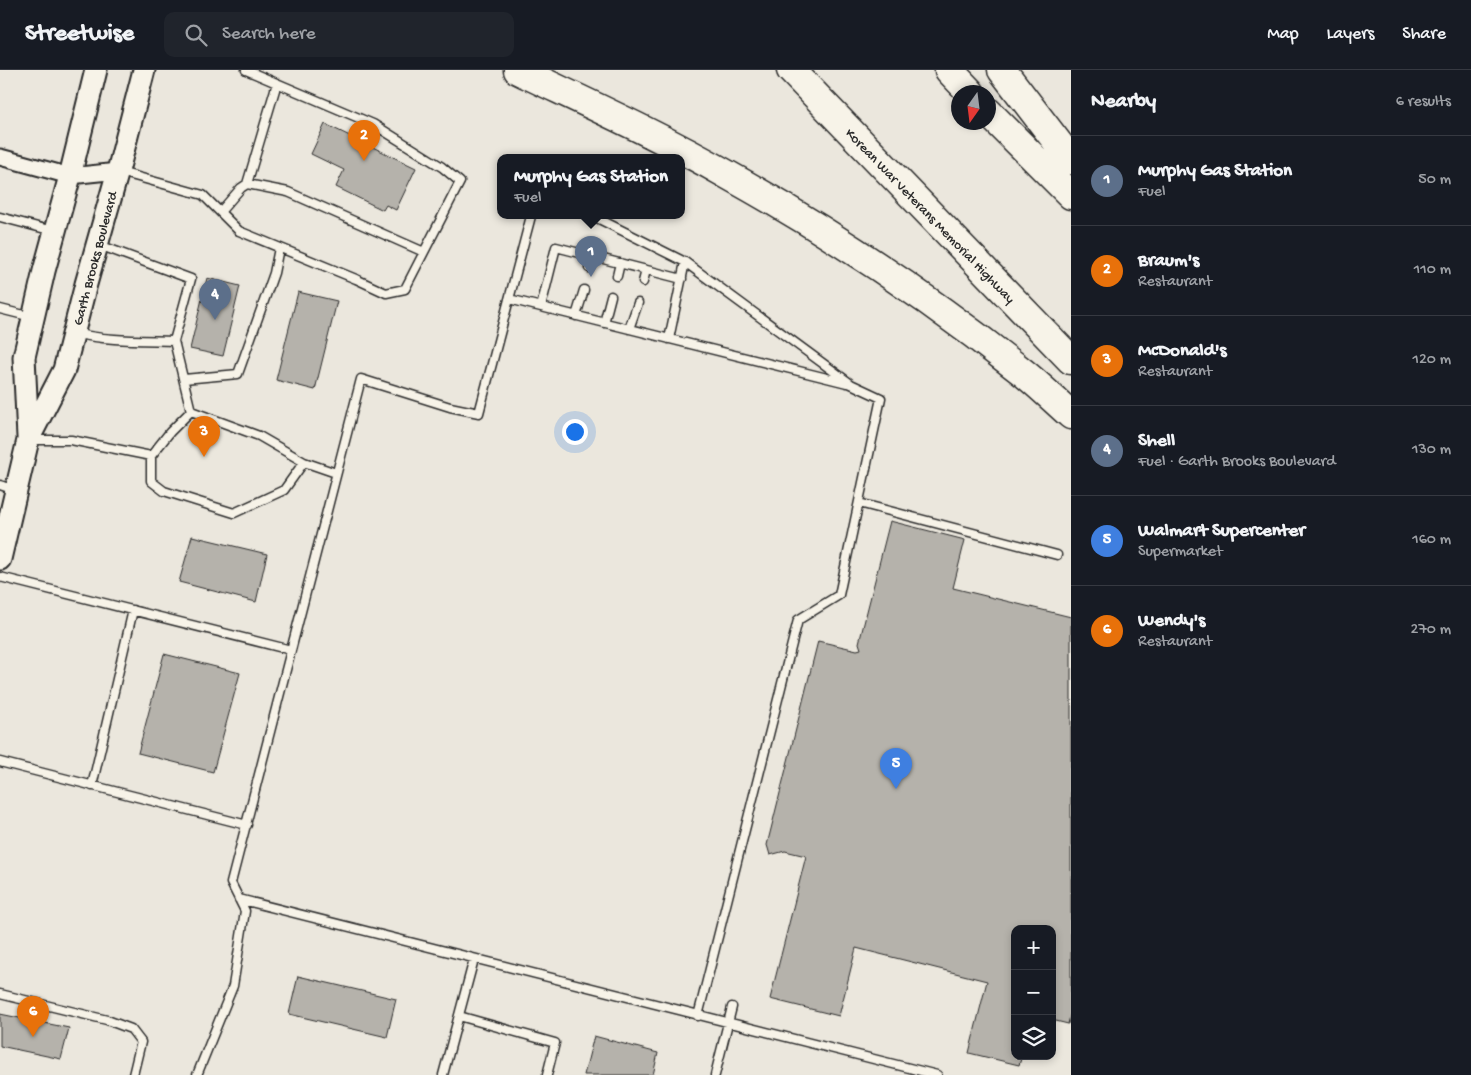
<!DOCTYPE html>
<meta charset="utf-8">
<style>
body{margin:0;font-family:"Gochi Hand",sans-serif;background:#20242c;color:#f1f3f6}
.controls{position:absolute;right:15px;bottom:15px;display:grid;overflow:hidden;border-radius:10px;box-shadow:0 2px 8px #0003}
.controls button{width:45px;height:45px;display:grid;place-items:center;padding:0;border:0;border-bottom:1px solid #363941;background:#171b24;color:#f1f3f6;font:25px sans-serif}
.compass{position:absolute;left:951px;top:15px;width:45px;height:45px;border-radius:50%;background:#171b24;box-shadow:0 2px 8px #0003;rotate:194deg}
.you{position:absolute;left:574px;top:361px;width:18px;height:18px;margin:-12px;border:4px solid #fff;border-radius:50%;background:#1a73e8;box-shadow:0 0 0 8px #1a73e833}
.badge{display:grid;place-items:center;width:32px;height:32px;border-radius:50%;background:#1f6fb2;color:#fff;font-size:16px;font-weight:700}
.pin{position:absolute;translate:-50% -41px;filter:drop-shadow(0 1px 2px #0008)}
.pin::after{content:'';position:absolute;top:26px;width:18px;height:15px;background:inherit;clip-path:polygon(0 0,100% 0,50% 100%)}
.popup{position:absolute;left:497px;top:84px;width:188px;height:65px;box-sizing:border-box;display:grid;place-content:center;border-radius:10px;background:#171b24;filter:drop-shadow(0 1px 4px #0005);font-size:16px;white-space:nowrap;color:#9ea1a6}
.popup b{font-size:19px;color:#f1f3f6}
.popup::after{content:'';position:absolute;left:50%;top:100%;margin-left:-10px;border:10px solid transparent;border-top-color:#171b24}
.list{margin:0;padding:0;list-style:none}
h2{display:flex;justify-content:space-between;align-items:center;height:65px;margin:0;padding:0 20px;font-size:21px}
h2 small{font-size:16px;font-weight:400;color:#9ea1a6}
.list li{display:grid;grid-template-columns:32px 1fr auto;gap:15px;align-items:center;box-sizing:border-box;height:90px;padding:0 20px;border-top:1px solid #363941}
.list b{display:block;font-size:19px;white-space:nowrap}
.list p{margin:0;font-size:16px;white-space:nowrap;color:#9ea1a6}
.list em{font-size:16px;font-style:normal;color:#9ea1a6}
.icon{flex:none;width:28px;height:28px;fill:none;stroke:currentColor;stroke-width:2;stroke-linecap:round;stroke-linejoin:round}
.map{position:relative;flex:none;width:1071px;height:1005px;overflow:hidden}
header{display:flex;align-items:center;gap:30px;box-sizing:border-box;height:70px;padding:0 25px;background:#171b24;border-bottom:1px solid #363941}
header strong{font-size:24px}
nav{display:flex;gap:28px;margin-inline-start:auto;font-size:18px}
.search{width:350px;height:45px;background:#20242c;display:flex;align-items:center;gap:12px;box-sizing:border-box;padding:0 18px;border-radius:10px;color:#9ea1a6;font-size:19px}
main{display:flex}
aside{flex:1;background:#171b24}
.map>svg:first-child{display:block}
</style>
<header>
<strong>Streetwise</strong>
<div class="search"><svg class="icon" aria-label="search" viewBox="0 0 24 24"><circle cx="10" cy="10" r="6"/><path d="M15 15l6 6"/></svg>Search here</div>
<nav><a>Map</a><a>Layers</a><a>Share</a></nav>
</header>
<main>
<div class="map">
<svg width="1071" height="1005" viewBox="0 0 1071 1005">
<rect width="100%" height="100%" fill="#ebe7dd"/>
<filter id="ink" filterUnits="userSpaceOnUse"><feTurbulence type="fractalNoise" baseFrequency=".02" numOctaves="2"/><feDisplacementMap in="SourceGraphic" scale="10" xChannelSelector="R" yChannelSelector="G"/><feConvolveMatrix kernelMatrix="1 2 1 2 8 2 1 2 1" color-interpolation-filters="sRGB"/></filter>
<g filter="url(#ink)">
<path fill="#b5b2ab" stroke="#2b2b2b" d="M325 54 416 98 396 140 386 135 383 140 336 117 344 100 311 84Z
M207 208 240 216 223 286 190 279Z
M298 222 337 231 315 320 276 310Z
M890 451 965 470 953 518 1071 547V942L1068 954 1052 950V859H1015V986H1022L1019 995 969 983 987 911 856 878 839 946 770 929 806 786 785 781 770 785 767 775 818 571 857 580 861 579 859 573Z
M192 466 267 484 256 532 179 512Z
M164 584 240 603 213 702 138 683Z
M298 906 396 929 387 967 289 944Z
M0 944 69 958 61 989 0 976Z
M594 966 658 983 653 1005H584Z"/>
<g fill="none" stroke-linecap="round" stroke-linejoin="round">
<defs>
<path id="lane" d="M120 102 203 125 239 161 356 209 386 223 405 219 460 112 442 97 373 54 246 0
M247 114 277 13
M220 142 241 118 247 114 288 122 424 182
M593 146 685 192 851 314 881 328 839 525 798 550 698 946
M0 147 53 161
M99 175 191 209 174 271
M589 198 592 186
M617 206 620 193
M643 212 646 200
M509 229 847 313
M541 237 556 177 682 209
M0 239 32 247
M576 246 584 220
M604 253 611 226
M629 259 638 233
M74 263C106 271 141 270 174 271L191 341
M669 269 685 192
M184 309 238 304 274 203 279 178
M32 370H71L151 386
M304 392 284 420 234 443 164 421 151 411V386L170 362 191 341 259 366 304 392 336 403
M0 415 15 420
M859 433 1057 485
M0 507 291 580
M0 692 247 755
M92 716 133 540
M239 829 937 1005
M0 924 107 950 131 959 141 972 133 1005
M459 946 555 973 547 1005
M197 1005 233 916 245 841 231 813 361 309 450 337 479 343 531 146
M443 1005 474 889
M715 1005 732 937"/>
<path id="street" d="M0 87 70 106 118 101"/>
<path id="secondary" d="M28 367 24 287 44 201 70 106 96 0
M0 489 28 370 64 300 86 214 118 101 144 0"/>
<path id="highway" d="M518 0C589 34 660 66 728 105 830 162 928 227 1020 300 1038 314 1054 330 1071 345
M791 0 1071 290
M949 0 970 22
M1002 0 1071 90
M988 42 1071 125"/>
</defs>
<use href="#lane" stroke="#2b2b2b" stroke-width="11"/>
<use href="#street" stroke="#2b2b2b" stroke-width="19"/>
<use href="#secondary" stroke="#2b2b2b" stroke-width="25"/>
<use href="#highway" stroke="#2b2b2b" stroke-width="31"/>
<use href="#lane" stroke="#f7f3e8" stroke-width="8"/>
<use href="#street" stroke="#f7f3e8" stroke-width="15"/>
<use href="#secondary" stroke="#f7f3e8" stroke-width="21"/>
<use href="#highway" stroke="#f7f3e8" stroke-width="28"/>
</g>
</g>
<g text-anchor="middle" stroke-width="4" stroke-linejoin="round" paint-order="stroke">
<g font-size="14" fill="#2b2b2b" stroke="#f7f3e8">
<text transform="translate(931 145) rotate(46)" y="5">Korean War Veterans Memorial Highway</text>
<text transform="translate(94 188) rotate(-75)" y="5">Garth Brooks Boulevard</text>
</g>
</g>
</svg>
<div class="controls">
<button>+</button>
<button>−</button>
<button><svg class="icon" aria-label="layers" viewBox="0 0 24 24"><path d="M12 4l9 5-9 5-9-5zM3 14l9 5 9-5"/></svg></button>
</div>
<svg class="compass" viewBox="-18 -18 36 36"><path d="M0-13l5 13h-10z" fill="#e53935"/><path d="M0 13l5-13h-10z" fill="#9ea1a6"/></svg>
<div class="you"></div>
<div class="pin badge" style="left:591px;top:207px;background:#5c6f8a">1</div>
<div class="popup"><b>Murphy Gas Station</b>Fuel</div>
<div class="pin badge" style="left:364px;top:91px;background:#e8710a">2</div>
<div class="pin badge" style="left:204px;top:387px;background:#e8710a">3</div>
<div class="pin badge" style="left:215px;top:250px;background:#5c6f8a">4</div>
<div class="pin badge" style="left:896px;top:719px;background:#3f7fe0">5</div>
<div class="pin badge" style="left:33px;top:967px;background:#e8710a">6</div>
</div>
<aside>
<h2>Nearby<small>6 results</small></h2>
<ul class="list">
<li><span class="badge" style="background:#5c6f8a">1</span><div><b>Murphy Gas Station</b><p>Fuel</p></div><em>50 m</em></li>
<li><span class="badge" style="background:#e8710a">2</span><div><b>Braum's</b><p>Restaurant</p></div><em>110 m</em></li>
<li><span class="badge" style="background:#e8710a">3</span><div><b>McDonald's</b><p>Restaurant</p></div><em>120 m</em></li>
<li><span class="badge" style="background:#5c6f8a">4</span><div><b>Shell</b><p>Fuel · Garth Brooks Boulevard</p></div><em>130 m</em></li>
<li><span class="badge" style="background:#3f7fe0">5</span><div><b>Walmart Supercenter</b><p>Supermarket</p></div><em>160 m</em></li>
<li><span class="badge" style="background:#e8710a">6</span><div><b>Wendy's</b><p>Restaurant</p></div><em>270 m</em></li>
</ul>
</aside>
</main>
